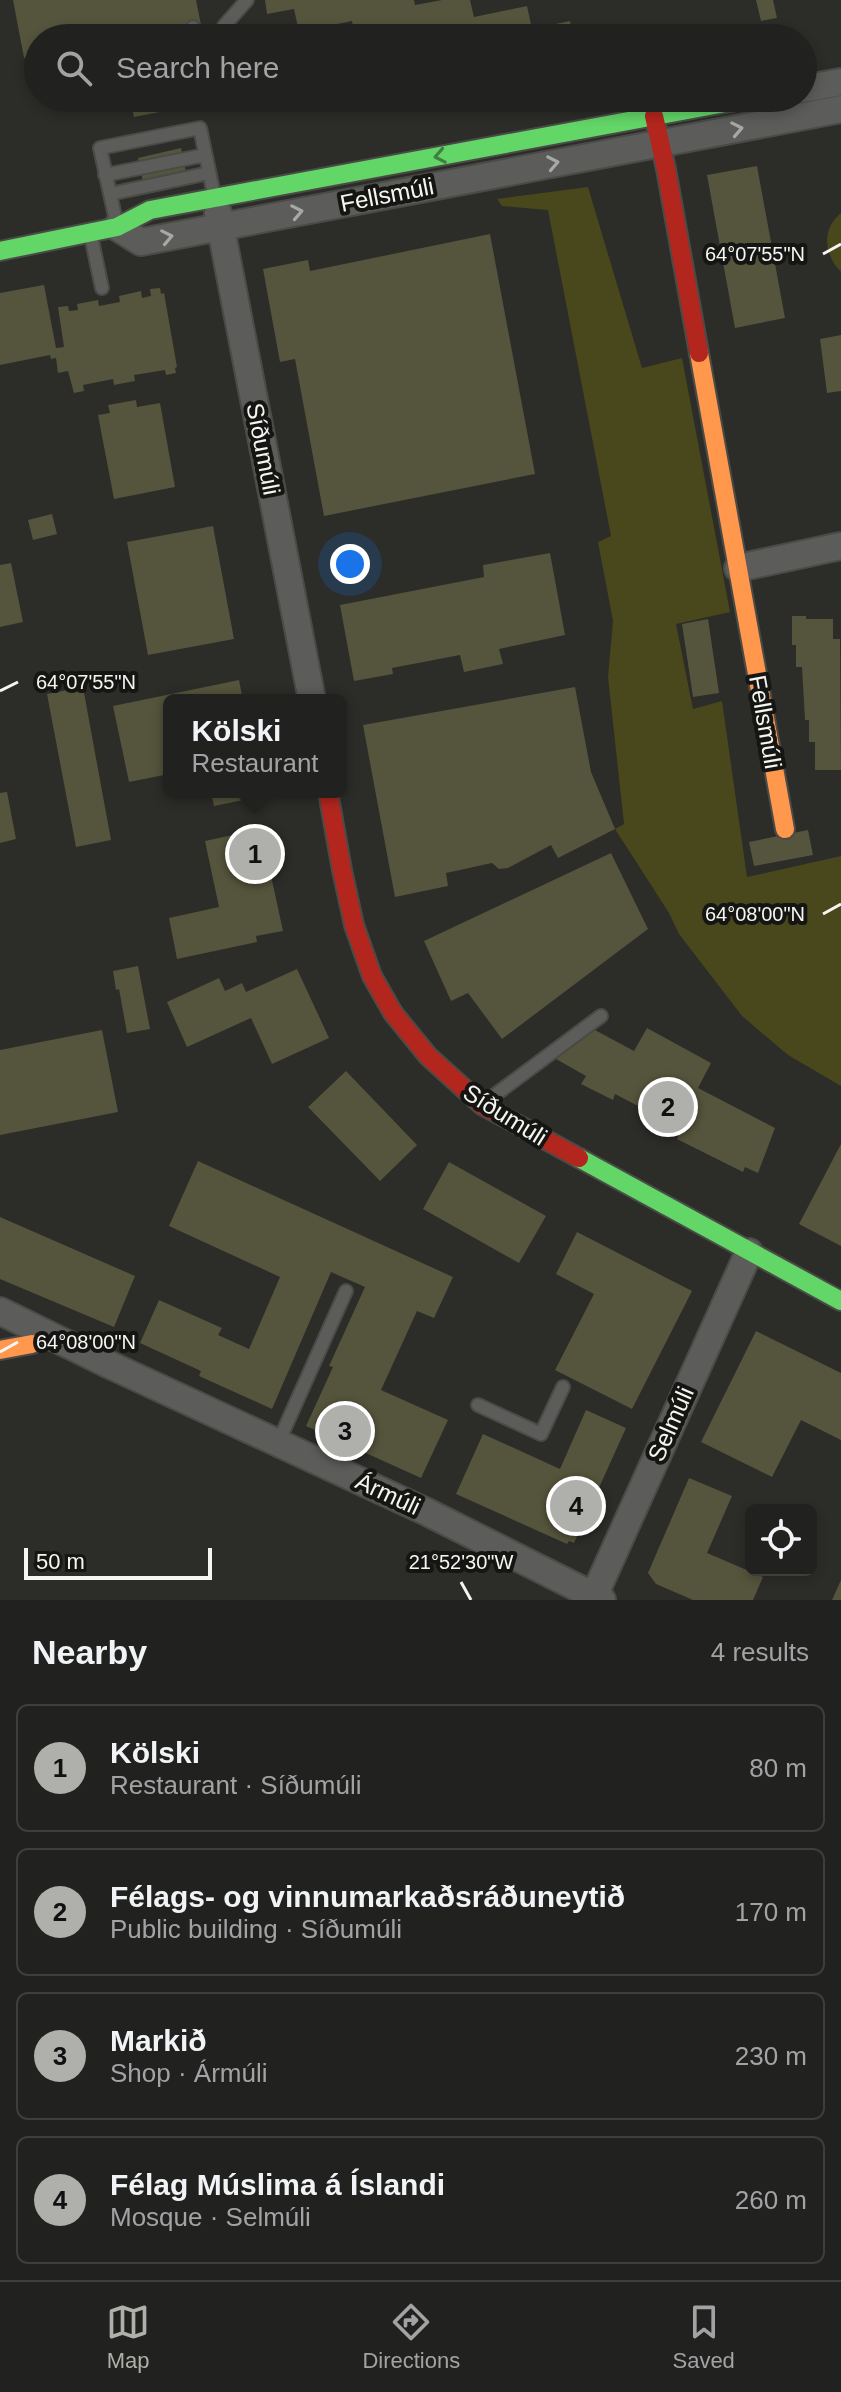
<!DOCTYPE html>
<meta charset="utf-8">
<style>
body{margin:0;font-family:Helvetica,sans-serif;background:#2d2e2c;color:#f1f3f6}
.controls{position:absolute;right:24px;bottom:24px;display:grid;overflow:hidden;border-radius:12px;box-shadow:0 4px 12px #0003}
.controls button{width:72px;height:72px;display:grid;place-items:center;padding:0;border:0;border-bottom:2px solid #3e3e3d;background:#21211f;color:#f1f3f6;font:40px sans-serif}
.scale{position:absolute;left:24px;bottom:20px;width:188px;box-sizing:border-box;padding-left:8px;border:4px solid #f5f5f1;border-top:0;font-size:22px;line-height:28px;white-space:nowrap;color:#f5f5f1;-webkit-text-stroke:6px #151513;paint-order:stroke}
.you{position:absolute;left:350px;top:564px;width:28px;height:28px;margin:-20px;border:6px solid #fff;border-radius:50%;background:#1a73e8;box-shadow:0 0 0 12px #1a73e833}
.badge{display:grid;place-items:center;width:52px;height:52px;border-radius:50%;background:#afafab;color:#111;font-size:26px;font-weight:700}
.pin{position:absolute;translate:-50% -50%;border:4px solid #fff;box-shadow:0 2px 8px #0006}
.popup{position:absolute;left:163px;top:694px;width:184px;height:104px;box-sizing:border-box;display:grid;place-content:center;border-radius:12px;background:#21211f;filter:drop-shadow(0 2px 6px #0005);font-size:26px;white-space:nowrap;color:#a2a3a4}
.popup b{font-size:30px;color:#f1f3f6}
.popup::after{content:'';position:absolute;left:50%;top:100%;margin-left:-16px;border:16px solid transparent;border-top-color:#21211f}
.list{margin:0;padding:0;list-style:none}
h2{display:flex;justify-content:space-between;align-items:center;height:104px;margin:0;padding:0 32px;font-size:34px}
h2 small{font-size:26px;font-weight:400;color:#a2a3a4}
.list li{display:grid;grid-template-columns:52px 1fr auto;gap:24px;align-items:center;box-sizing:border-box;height:128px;margin:0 16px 16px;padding:0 16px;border:2px solid #3e3e3d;border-radius:12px}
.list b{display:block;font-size:30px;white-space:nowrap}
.list p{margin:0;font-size:26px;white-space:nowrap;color:#a2a3a4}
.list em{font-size:26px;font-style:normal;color:#a2a3a4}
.icon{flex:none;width:44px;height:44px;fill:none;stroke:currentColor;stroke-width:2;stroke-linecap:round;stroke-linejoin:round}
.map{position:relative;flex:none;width:841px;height:1600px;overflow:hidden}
.search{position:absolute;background:#21211f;box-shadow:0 4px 12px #0003;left:24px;right:24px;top:24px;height:88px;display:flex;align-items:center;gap:20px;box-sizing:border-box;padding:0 28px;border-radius:44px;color:#a2a3a4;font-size:30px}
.sheet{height:680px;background:#21211f}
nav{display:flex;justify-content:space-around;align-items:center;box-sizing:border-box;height:112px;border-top:2px solid #3e3e3d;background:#21211f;font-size:22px;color:#a2a3a4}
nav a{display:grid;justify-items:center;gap:4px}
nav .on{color:#afafab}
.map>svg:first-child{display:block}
</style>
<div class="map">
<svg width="841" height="1600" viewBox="0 0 841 1600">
<rect width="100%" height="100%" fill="#2c2c29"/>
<path fill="#49471c" d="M588 187 642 368 682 358 730 612 676 624 693 709 722 701 747 877 841 856V1086L788 1055 742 1016 679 934 669 913 615 829 624 824 608 677 613 621 598 542 611 536 548 210 502 206 497 199Z
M841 213V272C824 255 821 229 841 213Z"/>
<path fill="#55543c" d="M13 0H196L201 25 183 28 184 36 173 38H163L162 32 133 38H38V55L24 58Z
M265 0H414L415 5 442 0H470L474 17 527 6 532 29 570 21 573 38H411L410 33 385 38H355L352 21 299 32 294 9 267 14Z
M756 0H773L777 18 761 21Z
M130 98H168L170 110 134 117Z
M181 148 188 182 145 191 138 158Z
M757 166 785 318 735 328 707 175Z
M490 234 535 474 324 516 295 359 280 362 263 269 308 260 310 271Z
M44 285 56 348 64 347 58 307 68 306 69 311 78 310 77 304 98 300 99 306 120 302 119 296 141 291 142 298 151 296 150 289 160 288 161 294 164 293 177 367 175 368 176 373 166 375 165 370 134 375 135 381 114 385 113 379 83 385 84 391 74 393 68 371 58 373 56 358 51 359 50 355 0 365V293Z
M841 335V391L827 393 820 339Z
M136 400 137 407 160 403 175 487 114 499 98 415 110 413 108 405Z
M52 514 57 534 33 540 28 520Z
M213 526 234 639 148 655 127 542Z
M550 553 565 635 499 649 503 664 464 672 460 655 392 668 393 674 354 681 340 605 484 577 483 565Z
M11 563 23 622 0 627V565Z
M792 616H806V619H833V639H840L841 770H815V742H809V720H805L802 667H796V645H792Z
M708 619 719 693 693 697 682 624Z
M239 680 243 700H169V774L129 782 113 706Z
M83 687 111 840 76 847 47 694Z
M575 687 591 772 615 829 558 858 551 845 508 868 499 869 492 863 446 873 448 886 395 897 363 725Z
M7 792 16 839 0 843V793Z
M211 792H262L263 796 214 806Z
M261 829 283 931 256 936 257 942 177 959 169 918 219 907 205 841Z
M808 830 813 855 754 866 749 842Z
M611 853 648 929 502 1039 468 993 451 1001 424 941Z
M138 966 150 1029 127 1033 119 989 116 990 113 971Z
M297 969 329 1038 272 1064 251 1018 187 1047 167 1002 219 978 225 991 242 983 246 992Z
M647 1028 711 1063 698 1088 775 1128 758 1173 745 1167 743 1172 677 1139 682 1129 615 1094 613 1100 581 1084 586 1076 556 1059 595 1030 634 1051Z
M102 1030 118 1112 0 1135V1050Z
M346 1071 417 1145 380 1181 308 1107Z
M841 1144V1246L799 1224Z
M198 1161 453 1277 434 1318 417 1311 381 1390 448 1420 421 1478 306 1426 333 1367 329 1366 365 1287 331 1272 272 1409 199 1376 201 1371 140 1343 159 1300 222 1328 218 1335 249 1349 280 1277 169 1226Z
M449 1162 546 1216 519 1263 423 1209Z
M0 1217 135 1276 114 1327 0 1279Z
M577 1232 692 1291 632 1409 555 1370 594 1294 556 1274Z
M756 1331 841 1373V1440L801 1420 772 1477 701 1442Z
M586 1410 626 1428 574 1543 569 1541 567 1544 456 1494 483 1434 560 1469Z
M689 1478 732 1496 707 1553 763 1577 753 1600H693L656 1584 648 1573Z
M841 1580V1600H832Z"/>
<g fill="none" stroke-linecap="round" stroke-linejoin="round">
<defs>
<path id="lane" d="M224 26 247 0
M193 27 195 38
M105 175 205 155
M110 194 209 173
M116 221 100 148 200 128 214 195
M91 236 102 288
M484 1103 601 1016
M478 1405 541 1434 563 1387
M278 1443 346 1291"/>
<path id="street" d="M803 89 841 82
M218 213 312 700
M117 227 141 242 841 109
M738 568 841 546
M0 1311 110 1365 427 1512 602 1600
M594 1596 749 1252"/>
<path id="fast" d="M0 251 117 227 150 210 752 98
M579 1158 841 1301"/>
<path id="slow" d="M699 353 785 829
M0 1350 32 1344"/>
<path id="jam" d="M654 116 666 169 699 353
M328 792 342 870 354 925 372 976 393 1013 428 1056 482 1105 579 1158"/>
</defs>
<use href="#lane" stroke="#4a4a47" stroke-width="16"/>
<use href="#street" stroke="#4a4a47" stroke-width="30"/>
<use href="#fast" stroke="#4a4a47" stroke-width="22"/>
<use href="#slow" stroke="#4a4a47" stroke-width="22"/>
<use href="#jam" stroke="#4a4a47" stroke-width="22"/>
<use href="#lane" stroke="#5c5c5b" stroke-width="12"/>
<use href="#street" stroke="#5c5c5b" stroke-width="26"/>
<use href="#fast" stroke="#63d668" stroke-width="18"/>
<use href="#slow" stroke="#ff974d" stroke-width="18"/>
<use href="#jam" stroke="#b3261e" stroke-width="18"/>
</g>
<defs><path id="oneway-chevron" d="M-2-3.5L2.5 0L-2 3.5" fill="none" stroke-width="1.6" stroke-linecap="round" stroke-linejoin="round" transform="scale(2)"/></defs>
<g stroke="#a8a8a6">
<use href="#oneway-chevron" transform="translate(737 129) rotate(-11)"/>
<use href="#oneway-chevron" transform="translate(553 163) rotate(-11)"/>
<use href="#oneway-chevron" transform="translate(297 212) rotate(-11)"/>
<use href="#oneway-chevron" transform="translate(167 237) rotate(-11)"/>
</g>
<use stroke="#407f42" href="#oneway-chevron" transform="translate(440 156) rotate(169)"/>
<path fill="none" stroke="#f5f5f1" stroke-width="3" d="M823 254 841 244M0 691 18 682M823 914 841 904M0 1352 18 1342M461 1582 471 1600"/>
<g text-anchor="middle" stroke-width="8" stroke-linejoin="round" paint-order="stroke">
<g font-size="24" fill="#f5f5f1" stroke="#151513">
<text transform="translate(387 195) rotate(-11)" y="8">Fellsmúli</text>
<text transform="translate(263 449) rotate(79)" y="8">Síðumúli</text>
<text transform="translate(765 722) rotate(80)" y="8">Fellsmúli</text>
<text transform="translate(505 1115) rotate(32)" y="8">Síðumúli</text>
<text transform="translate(671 1424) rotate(-66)" y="8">Selmúli</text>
<text transform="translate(388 1494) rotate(25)" y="8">Ármúli</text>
</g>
</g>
<g font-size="20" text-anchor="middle" fill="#f5f5f1" stroke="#151513" stroke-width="8" stroke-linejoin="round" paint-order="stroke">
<text x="755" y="261">64°07'55"N</text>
<text x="86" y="689">64°07'55"N</text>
<text x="755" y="921">64°08'00"N</text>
<text x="86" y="1349">64°08'00"N</text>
<text x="461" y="1569">21°52'30"W</text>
</g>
</svg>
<div class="controls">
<button><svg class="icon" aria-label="locate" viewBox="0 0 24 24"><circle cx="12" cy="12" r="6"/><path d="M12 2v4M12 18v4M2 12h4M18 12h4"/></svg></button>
</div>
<div class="scale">50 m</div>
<div class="you"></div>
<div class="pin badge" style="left:255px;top:854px">1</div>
<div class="popup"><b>Kölski</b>Restaurant</div>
<div class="pin badge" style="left:668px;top:1107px">2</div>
<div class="pin badge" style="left:345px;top:1431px">3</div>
<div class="pin badge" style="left:576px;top:1506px">4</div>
<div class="search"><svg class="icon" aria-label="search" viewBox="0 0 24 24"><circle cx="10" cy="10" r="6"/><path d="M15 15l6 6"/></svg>Search here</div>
</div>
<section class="sheet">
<h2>Nearby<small>4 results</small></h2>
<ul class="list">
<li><span class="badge">1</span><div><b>Kölski</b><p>Restaurant · Síðumúli</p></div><em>80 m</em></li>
<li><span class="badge">2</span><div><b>Félags- og vinnumarkaðsráðuneytið</b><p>Public building · Síðumúli</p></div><em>170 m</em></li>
<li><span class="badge">3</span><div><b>Markið</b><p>Shop · Ármúli</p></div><em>230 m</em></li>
<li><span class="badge">4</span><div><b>Félag Múslima á Íslandi</b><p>Mosque · Selmúli</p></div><em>260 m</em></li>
</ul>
</section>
<nav>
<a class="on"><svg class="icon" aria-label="map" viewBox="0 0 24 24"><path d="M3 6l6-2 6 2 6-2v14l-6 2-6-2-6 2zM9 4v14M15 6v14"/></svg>Map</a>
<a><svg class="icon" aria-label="directions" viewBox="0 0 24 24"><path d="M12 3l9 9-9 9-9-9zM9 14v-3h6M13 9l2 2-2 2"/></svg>Directions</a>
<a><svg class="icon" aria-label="saved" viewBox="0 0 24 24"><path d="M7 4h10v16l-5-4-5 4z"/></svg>Saved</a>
</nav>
